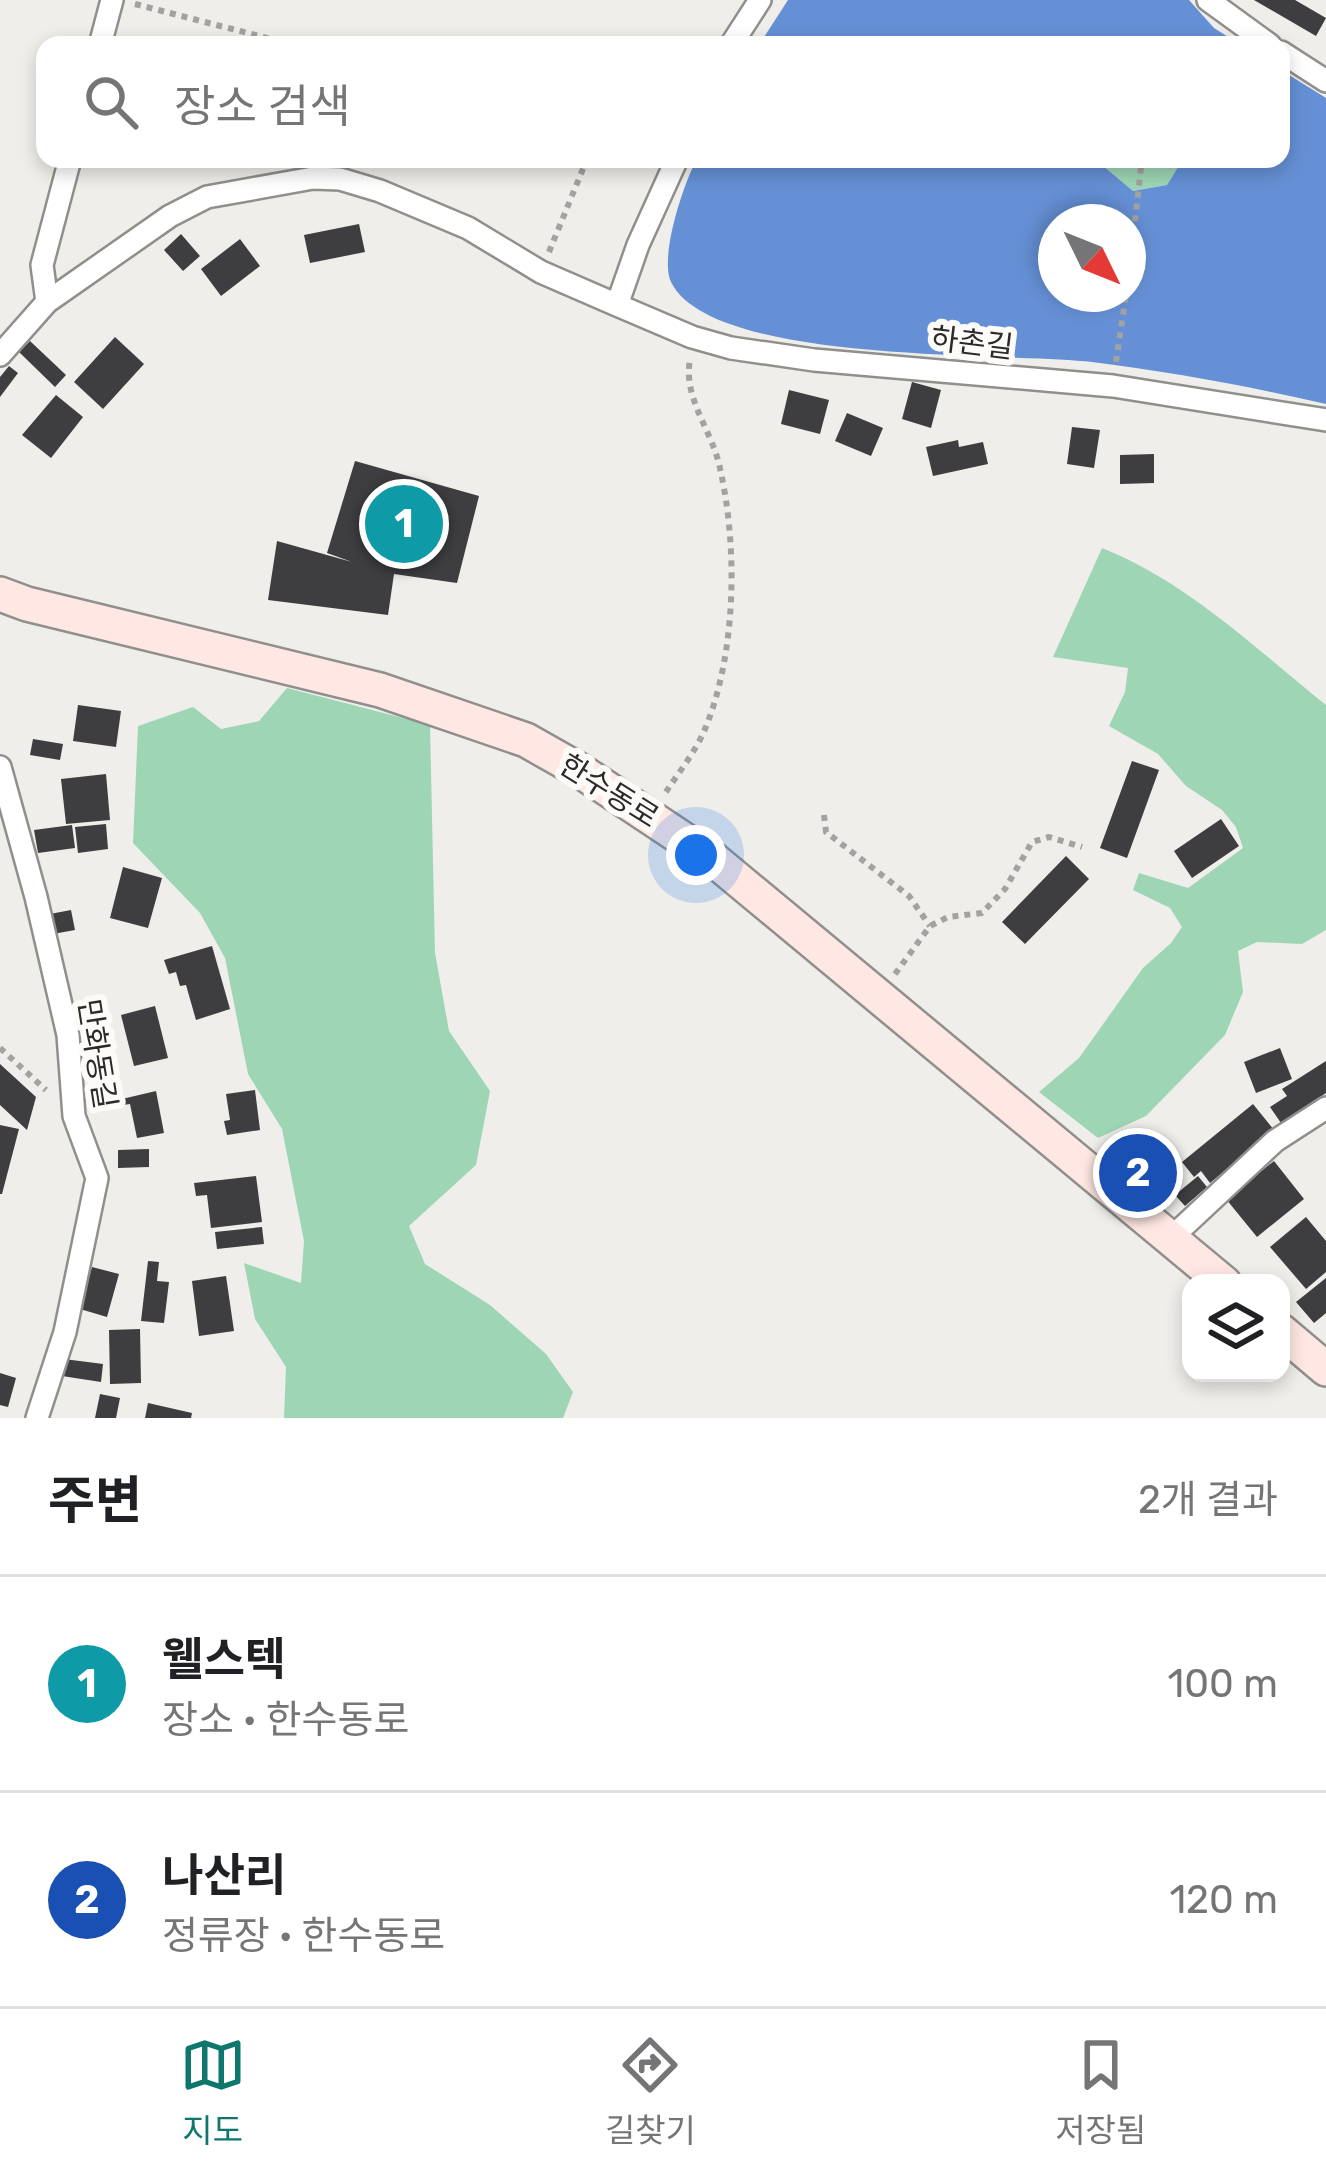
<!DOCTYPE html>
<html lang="ko">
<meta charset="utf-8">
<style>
body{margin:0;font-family:Rubik,"Noto Sans KR",sans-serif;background:#f6f6f6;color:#202124}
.controls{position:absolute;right:36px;bottom:36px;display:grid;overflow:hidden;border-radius:24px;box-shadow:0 6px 18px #0003}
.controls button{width:108px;height:108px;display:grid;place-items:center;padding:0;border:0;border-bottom:3px solid #e0e0e0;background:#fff;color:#202124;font:60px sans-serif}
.compass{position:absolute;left:1038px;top:204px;width:108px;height:108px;border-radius:50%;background:#fff;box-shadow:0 6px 18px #0003;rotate:133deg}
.you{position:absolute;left:696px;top:855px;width:42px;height:42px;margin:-30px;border:9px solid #fff;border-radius:50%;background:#1a73e8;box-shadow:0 0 0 18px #1a73e833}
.badge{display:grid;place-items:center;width:78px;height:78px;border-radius:50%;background:#0f766e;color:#fff;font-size:39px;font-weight:700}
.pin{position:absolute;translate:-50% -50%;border:6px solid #fff;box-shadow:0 3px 12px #0006}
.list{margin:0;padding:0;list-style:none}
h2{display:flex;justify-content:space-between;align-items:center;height:156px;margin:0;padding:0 48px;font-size:51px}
h2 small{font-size:39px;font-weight:400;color:#757577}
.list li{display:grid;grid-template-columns:78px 1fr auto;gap:36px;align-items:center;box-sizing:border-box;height:216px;padding:0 48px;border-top:3px solid #e0e0e0}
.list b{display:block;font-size:45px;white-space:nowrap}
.list p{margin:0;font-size:39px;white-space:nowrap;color:#757577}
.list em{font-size:39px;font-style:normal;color:#757577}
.icon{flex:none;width:66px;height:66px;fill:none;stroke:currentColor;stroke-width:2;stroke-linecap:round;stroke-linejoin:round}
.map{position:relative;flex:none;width:1326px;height:1418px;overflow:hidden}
.search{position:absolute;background:#fff;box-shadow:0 6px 18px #0003;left:36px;right:36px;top:36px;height:132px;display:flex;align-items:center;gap:30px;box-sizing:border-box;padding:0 42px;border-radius:24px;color:#757577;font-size:45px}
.sheet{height:588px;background:#fff}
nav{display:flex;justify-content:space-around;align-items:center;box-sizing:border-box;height:168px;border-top:3px solid #e0e0e0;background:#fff;font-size:33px;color:#757577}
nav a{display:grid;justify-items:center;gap:6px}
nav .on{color:#0f766e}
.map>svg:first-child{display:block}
</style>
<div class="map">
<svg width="1326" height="1418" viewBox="0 0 1326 1418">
<rect width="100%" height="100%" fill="#efeeea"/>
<path fill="#9ed6b5" d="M1095 159H1183L1167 185 1133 191Z
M1102 548C1187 582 1255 648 1326 705V930L1302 944 1257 942 1238 951 1243 992 1225 1035 1146 1116 1098 1138 1039 1092 1079 1058 1143 968 1171 943 1182 927 1170 908 1133 890 1139 873 1188 888 1243 848 1236 827 1222 810 1186 786 1158 754 1109 726 1125 692 1128 668 1053 657Z
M287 688 430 725 435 953 449 1031 490 1091 476 1165 409 1226 425 1264 490 1305 546 1354 573 1392 563 1418H284L286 1367 255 1319 244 1263 301 1283 304 1241 282 1129 248 1074 225 958 200 913 133 843 138 726 193 707 221 729 259 721Z"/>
<path fill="#6590d5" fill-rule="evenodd" d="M788 0H1189L1214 28 1241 45H759Z
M1281 70 1326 98V404C1248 386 1172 372 1092 362 1006 352 712 365 671 282 659 257 684 182 697 159H1095L1133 191 1167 185 1183 159H1281ZM1056 222H1128V294H1056Z"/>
<path fill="#3e3d40" d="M1254 0H1295L1326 18 1316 36Z
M359 224 365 252 310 263 304 235Z
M181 234 200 256 183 271 164 250Z
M240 239 260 266 221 296 201 269Z
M115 337 144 364 103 409 74 382Z
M30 341 66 375 55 387 19 352Z
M9 366 18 373 0 397V377Z
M912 382 941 390 931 428 902 419Z
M789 390 829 400 820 434 781 424Z
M56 395 83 417 51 458 22 435Z
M847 413 883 428 871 456 835 441Z
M1072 427 1100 430 1094 468 1067 464Z
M958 440 959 447 983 442 988 464 933 476 926 447Z
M1154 454V483L1120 484V455Z
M355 461 479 496 457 583 394 574 388 615 268 600 277 541 352 562 327 553Z
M78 705 121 711 116 747 73 741Z
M33 739 63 744 60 760 30 755Z
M1132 761 1159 770 1127 858 1100 848Z
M106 774 110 820 66 824 61 779Z
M1221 819 1239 846 1192 878 1174 851Z
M106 824 108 849 78 853 75 827Z
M72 825 75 848 38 853 34 830Z
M1066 856 1089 879 1025 944 1002 922Z
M123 867 162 878 148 928 110 918Z
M71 910 75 930 53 934 50 914Z
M212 946 230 1009 196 1020 186 985 180 986 176 972 169 974 164 960Z
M155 1006 168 1058 134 1066 121 1015Z
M1280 1048 1292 1079 1256 1093 1244 1062Z
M1326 1061V1093L1281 1123 1270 1107 1287 1096 1282 1089Z
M0 1064 36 1097 27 1130 0 1105Z
M255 1090 260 1130 227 1135 224 1121 230 1120 226 1094Z
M156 1091 164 1133 137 1138 130 1104 123 1105 122 1099Z
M1253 1104 1274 1130 1210 1183 1201 1171 1194 1177 1182 1162Z
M0 1125 19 1129 2 1194H0Z
M1115 1135 1144 1162 1133 1173 1104 1147Z
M149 1149V1167L118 1168V1150Z
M1274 1161 1304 1199 1257 1237 1226 1199Z
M256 1176 262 1222 211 1228 207 1195 196 1196 194 1183Z
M1198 1176 1207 1187 1185 1206 1175 1195Z
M1306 1217 1326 1241V1272L1306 1289 1270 1247Z
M262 1227 264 1244 217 1249 215 1232Z
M148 1261 159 1262 157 1281 169 1282 164 1323 141 1321Z
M92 1267 119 1274 107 1317 80 1309Z
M226 1276 234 1331 199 1336 192 1281Z
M1326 1278V1313L1314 1323 1296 1302Z
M140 1329 141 1383 110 1384 109 1330Z
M64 1359 103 1364 101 1382 62 1376Z
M0 1373 16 1378 8 1407 0 1405Z
M100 1394 120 1398 116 1418H95Z
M148 1403 192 1413 191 1418H145Z"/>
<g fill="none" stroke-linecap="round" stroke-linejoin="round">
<defs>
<path id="street" d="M1208 0 1270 45
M100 45 112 0
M731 45 760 0
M1281 52 1326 81
M47 302 42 265 70 159
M617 305 692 337 731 348 814 360 1113 386 1326 420
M0 355 47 302 170 216 207 197 313 178 340 179 380 191 468 228 541 272 617 305 638 245 677 159
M0 767 36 897 68 1035 74 1116 97 1178 65 1332 37 1418
M1171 1238 1275 1141 1326 1108"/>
<path id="secondary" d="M0 594 27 604 380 690 526 740 579 770 713 859 1224 1283
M1281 1331 1326 1369"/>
</defs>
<use href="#street" stroke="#908f8c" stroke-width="26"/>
<use href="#secondary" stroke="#908f8c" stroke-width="38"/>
<path stroke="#a3a2a0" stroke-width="6" stroke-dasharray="6 6" stroke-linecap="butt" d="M135 4 294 45
M549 252 587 159
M1128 281 1142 159
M1116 362 1126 294
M666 792C679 772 696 751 705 729 737 652 738 543 719 464 710 427 683 398 690 359
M824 815 826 832 909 896 930 926
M895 974 930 926 948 917 982 913 1005 889 1032 842 1049 837 1082 847
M0 1048 46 1090"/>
<use href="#street" stroke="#fff" stroke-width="21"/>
<use href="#secondary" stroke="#ffe8e3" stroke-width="33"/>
</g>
<g text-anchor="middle" stroke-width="12" stroke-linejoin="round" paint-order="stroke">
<g font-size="30" fill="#2b2a29" stroke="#fcfbf8">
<text transform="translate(972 343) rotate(7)" y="10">하촌길</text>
<text transform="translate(609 791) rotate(32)" y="10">한수동로</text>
<text transform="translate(97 1054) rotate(81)" y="10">만화동길</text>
</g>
</g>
</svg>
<div class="controls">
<button><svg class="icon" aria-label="layers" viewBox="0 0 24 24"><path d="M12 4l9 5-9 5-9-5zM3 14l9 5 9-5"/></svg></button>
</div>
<svg class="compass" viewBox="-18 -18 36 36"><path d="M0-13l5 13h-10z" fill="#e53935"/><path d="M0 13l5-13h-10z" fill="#757577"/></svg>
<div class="you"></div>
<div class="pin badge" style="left:404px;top:524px;background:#0f9aa8">1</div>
<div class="pin badge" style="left:1138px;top:1173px;background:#1a4fb4">2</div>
<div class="search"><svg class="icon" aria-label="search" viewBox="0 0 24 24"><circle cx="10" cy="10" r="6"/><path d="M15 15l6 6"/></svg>장소 검색</div>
</div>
<section class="sheet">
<h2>주변<small>2개 결과</small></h2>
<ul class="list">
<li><span class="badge" style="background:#0f9aa8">1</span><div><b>웰스텍</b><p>장소 · 한수동로</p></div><em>100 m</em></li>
<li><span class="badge" style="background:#1a4fb4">2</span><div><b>나산리</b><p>정류장 · 한수동로</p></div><em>120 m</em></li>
</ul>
</section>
<nav>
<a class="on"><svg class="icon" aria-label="map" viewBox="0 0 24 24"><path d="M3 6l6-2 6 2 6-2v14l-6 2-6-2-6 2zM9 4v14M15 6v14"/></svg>지도</a>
<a><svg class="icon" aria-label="directions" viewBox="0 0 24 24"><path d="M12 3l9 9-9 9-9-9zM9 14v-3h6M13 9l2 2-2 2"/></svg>길찾기</a>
<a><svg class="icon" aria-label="saved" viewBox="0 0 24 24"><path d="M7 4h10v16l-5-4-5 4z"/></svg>저장됨</a>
</nav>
